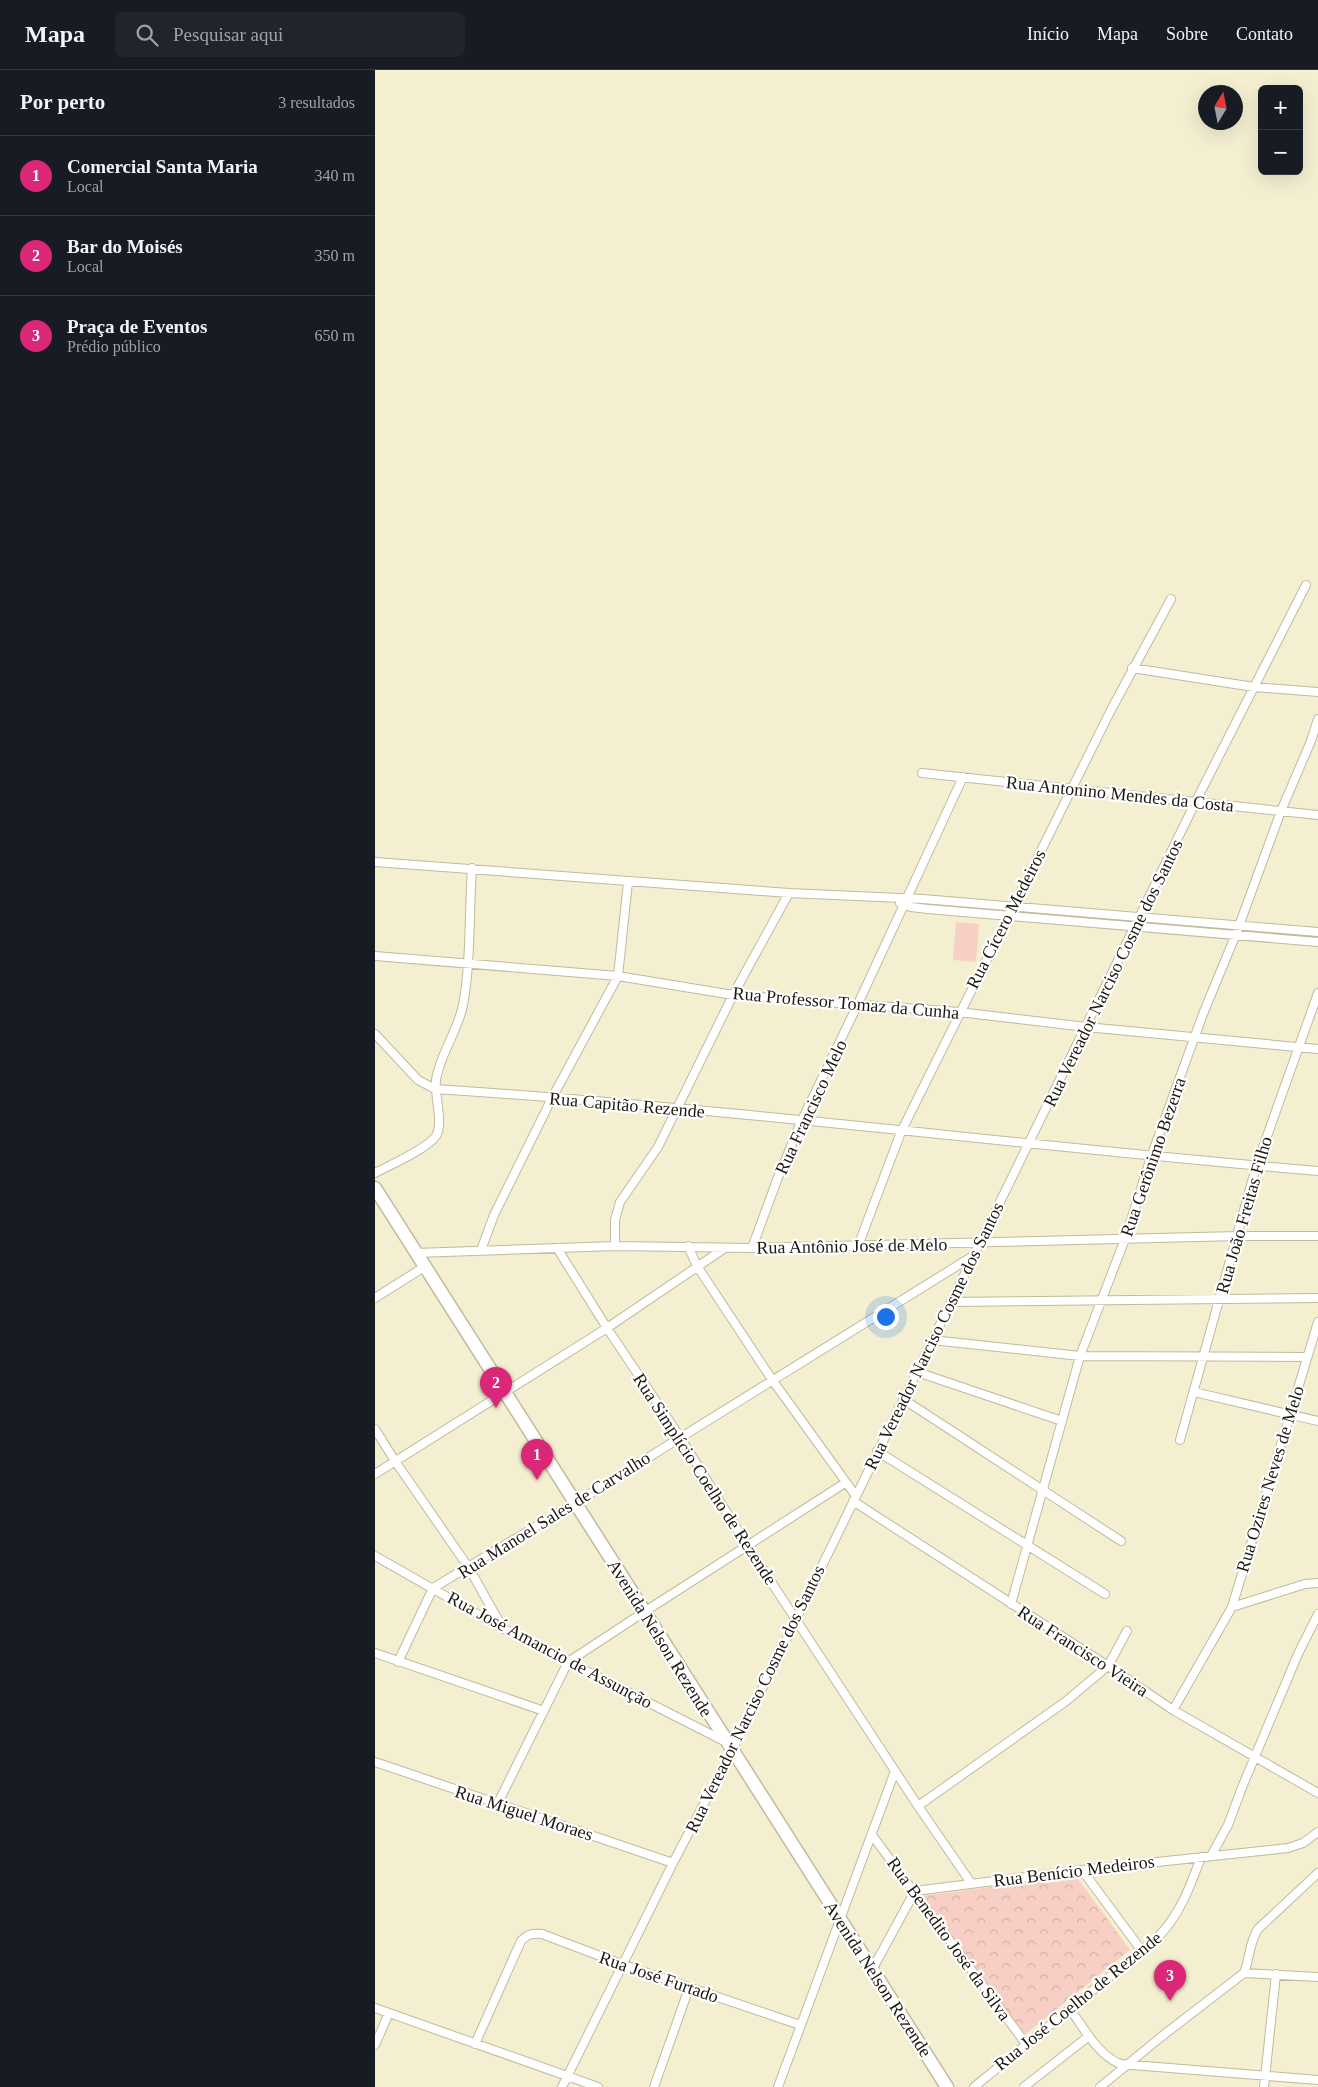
<!DOCTYPE html>
<html lang="pt">
<meta charset="utf-8">
<style>
body{margin:0;font-family:Georgia,serif;background:#20242c;color:#f1f3f6}
.controls{position:absolute;right:15px;top:15px;display:grid;overflow:hidden;border-radius:8px;box-shadow:0 5px 20px #0002}
.controls button{width:45px;height:45px;display:grid;place-items:center;padding:0;border:0;border-bottom:1px solid #363941;background:#171b24;color:#f1f3f6;font:25px sans-serif}
.compass{position:absolute;left:823px;top:15px;width:45px;height:45px;border-radius:50%;background:#171b24;box-shadow:0 5px 20px #0002;rotate:10deg}
.you{position:absolute;left:510px;top:1246px;width:18px;height:18px;margin:-12px;border:4px solid #fff;border-radius:50%;background:#1a73e8;box-shadow:0 0 0 8px #1a73e833}
.badge{display:grid;place-items:center;width:32px;height:32px;border-radius:50%;background:#db2777;color:#fff;font-size:16px;font-weight:700}
.pin{position:absolute;translate:-50% -41px;filter:drop-shadow(0 1px 2px #0008)}
.pin::after{content:'';position:absolute;top:26px;width:18px;height:15px;background:inherit;clip-path:polygon(0 0,100% 0,50% 100%)}
.list{margin:0;padding:0;list-style:none}
h2{display:flex;justify-content:space-between;align-items:center;height:65px;margin:0;padding:0 20px;font-size:21px}
h2 small{font-size:16px;font-weight:400;color:#9ea1a6}
.list li{display:grid;grid-template-columns:32px 1fr auto;gap:15px;align-items:center;box-sizing:border-box;height:80px;padding:0 20px;border-top:1px solid #363941}
.list b{display:block;font-size:19px;white-space:nowrap}
.list p{margin:0;font-size:16px;white-space:nowrap;color:#9ea1a6}
.list em{font-size:16px;font-style:normal;color:#9ea1a6}
.icon{flex:none;width:28px;height:28px;fill:none;stroke:currentColor;stroke-width:2;stroke-linecap:round;stroke-linejoin:round}
.map{position:relative;flex:none;width:943px;height:2017px;overflow:hidden}
header{display:flex;align-items:center;gap:30px;box-sizing:border-box;height:70px;padding:0 25px;background:#171b24;border-bottom:1px solid #363941}
header strong{font-size:24px}
nav{display:flex;gap:28px;margin-inline-start:auto;font-size:18px}
.search{width:350px;height:45px;background:#20242c;display:flex;align-items:center;gap:12px;box-sizing:border-box;padding:0 18px;border-radius:8px;color:#9ea1a6;font-size:19px}
main{display:flex}
aside{flex:1;background:#171b24}
.map>svg:first-child{display:block}
</style>
<header>
<strong>Mapa</strong>
<div class="search"><svg class="icon" aria-label="search" viewBox="0 0 24 24"><circle cx="10" cy="10" r="6"/><path d="M15 15l6 6"/></svg>Pesquisar aqui</div>
<nav><a>Início</a><a>Mapa</a><a>Sobre</a><a>Contato</a></nav>
</header>
<main>
<aside>
<h2>Por perto<small>3 resultados</small></h2>
<ul class="list">
<li><span class="badge">1</span><div><b>Comercial Santa Maria</b><p>Local</p></div><em>340 m</em></li>
<li><span class="badge">2</span><div><b>Bar do Moisés</b><p>Local</p></div><em>350 m</em></li>
<li><span class="badge">3</span><div><b>Praça de Eventos</b><p>Prédio público</p></div><em>650 m</em></li>
</ul>
</aside>
<div class="map">
<svg width="943" height="2017" viewBox="0 0 943 2017">
<defs>
<pattern id="forest-crowns" width="20" height="18" patternUnits="userSpaceOnUse" patternTransform="scale(1.25)"><rect width="20" height="18" fill="#f8cfc4"/><path d="M2 6a3 3 0 1 1 6 0M12 15a3 3 0 1 1 6 0" fill="none" stroke="#d4b1a7"/></pattern>
</defs>
<rect width="100%" height="100%" fill="#f5efd1"/>
<path fill="url(#forest-crowns)" d="M701 1806 755 1880 647 1967 547 1826Z"/>
<path fill="#f8cfc4" d="M581 852 604 854 601 892 578 890Z"/>
<g fill="none" stroke-linecap="round" stroke-linejoin="round">
<defs>
<path id="street" d="M757 598 879 617 943 622
M547 703 943 745
M0 792 414 823 548 829 943 862
M525 833 536 837 553 839 943 872
M0 886 243 906 358 925 584 942 711 957 943 979
M0 964 43 1010 60 1019C355 1038 648 1076 943 1101
M0 1103C15 1095 52 1079 61 1066 69 1053 59 1025 61 1010 65 984 83 961 88 935 96 893 94 841 97 798
M240 1176V1150L245 1132 283 1077 358 925 414 823
M313 1176 322 1196 398 1311 481 1426
M483 1176 526 1062 736 640 796 529
M182 1178 232 1258 305 1367 372 1475 543 1736 596 1813
M377 1178 402 1110 426 1052 482 936 588 707
M106 1180 119 1145 177 1028 243 906 253 812
M41 1183 240 1176 377 1178 863 1166H943
M0 1228 49 1197
M576 1232 943 1228
M557 1270 705 1286 932 1287
M542 1302 687 1351
M819 1322 943 1351
M528 1329 746 1471
M0 1359 20 1391 94 1498 127 1557
M805 1370 881 1097 943 923
M502 1381 730 1524
M0 1404 232 1258 350 1178
M478 1431 733 1596 798 1640 943 1723
M0 1486 127 1558 351 1672
M636 1534 705 1286 750 1169 776 1087 828 944 861 864 906 741 936 671 943 649
M857 1537 930 1514 943 1513
M0 1583 169 1641
M23 1592 58 1518 200 1433 598 1186
M798 1640 857 1537 943 1252
M0 1692 298 1793
M122 1735 193 1592 269 1542 470 1413
M543 1736 690 1632 733 1596 752 1561
M497 1765 651 1974
M836 1786 853 1755 868 1715 923 1584 943 1544
M707 1800 767 1881
M497 1900 540 1821 707 1800 913 1778 928 1773 943 1762
M869 1903 943 1907
M0 1938 223 2017
M695 1939C708 1957 723 1985 745 1994L943 2010
M100 1974 146 1871C153 1864 157 1863 167 1864L249 1895 425 1955
M0 1975 14 1943
M187 2017 298 1793 357 1680 821 731 931 515
M279 2017 314 1918
M403 2017 520 1701
M599 2017 782 1868C805 1845 815 1817 826 1787
M649 2017 714 1966
M725 2017 786 1967 869 1903C875 1888 874 1873 883 1859L943 1803
M889 2017 901 1904"/>
<path id="primary" d="M0 1118 572 2017"/>
</defs>
<use href="#street" stroke="#c1ba9d" stroke-width="10"/>
<use href="#primary" stroke="#c1ba9d" stroke-width="15"/>
<use href="#street" stroke="#fff" stroke-width="8"/>
<use href="#primary" stroke="#fff" stroke-width="12"/>
</g>
<g text-anchor="middle" stroke-width="4.5" stroke-linejoin="round" paint-order="stroke">
<g font-size="18" fill="#1b190e" stroke="#fff">
<text transform="translate(745 724) rotate(6)" y="6">Rua Antonino Mendes da Costa</text>
<text transform="translate(631 849) rotate(-63)" y="6">Rua Cícero Medeiros</text>
<text transform="translate(738 903) rotate(-64)" y="6">Rua Vereador Narciso Cosme dos Santos</text>
<text transform="translate(471 933) rotate(5)" y="6">Rua Professor Tomaz da Cunha</text>
<text transform="translate(252 1035) rotate(5)" y="6">Rua Capitão Rezende</text>
<text transform="translate(436 1037) rotate(-65)" y="6">Rua Francisco Melo</text>
<text transform="translate(778 1087) rotate(-71)" y="6">Rua Gerônimo Bezerra</text>
<text transform="translate(869 1145) rotate(-74)" y="6">Rua João Freitas Filho</text>
<text transform="translate(477 1176) rotate(-1)" y="6">Rua Antônio José de Melo</text>
<text transform="translate(559 1266) rotate(-64)" y="6">Rua Vereador Narciso Cosme dos Santos</text>
<text transform="translate(330 1409) rotate(57)" y="6">Rua Simplício Coelho de Rezende</text>
<text transform="translate(895 1409) rotate(-73)" y="6">Rua Ozires Neves de Melo</text>
<text transform="translate(179 1445) rotate(-32)" y="6">Rua Manoel Sales de Carvalho</text>
<text transform="translate(285 1568) rotate(58)" y="6">Avenida Nelson Rezende</text>
<text transform="translate(175 1580) rotate(28)" y="6">Rua José Amancio de Assunção</text>
<text transform="translate(708 1581) rotate(33)" y="6">Rua Francisco Vieira</text>
<text transform="translate(380 1629) rotate(-64)" y="6">Rua Vereador Narciso Cosme dos Santos</text>
<text transform="translate(149 1743) rotate(18)" y="6">Rua Miguel Moraes</text>
<text transform="translate(699 1801) rotate(-7)" y="6">Rua Benício Medeiros</text>
<text transform="translate(574 1869) rotate(54)" y="6">Rua Benedito José da Silva</text>
<text transform="translate(284 1907) rotate(19)" y="6">Rua José Furtado</text>
<text transform="translate(503 1909) rotate(57)" y="6">Avenida Nelson Rezende</text>
<text transform="translate(703 1931) rotate(-39)" y="6">Rua José Coelho de Rezende</text>
</g>
</g>
</svg>
<div class="controls">
<button>+</button>
<button>−</button>
</div>
<svg class="compass" viewBox="-18 -18 36 36"><path d="M0-13l5 13h-10z" fill="#e53935"/><path d="M0 13l5-13h-10z" fill="#9ea1a6"/></svg>
<div class="you"></div>
<div class="pin badge" style="left:162px;top:1410px">1</div>
<div class="pin badge" style="left:121px;top:1338px">2</div>
<div class="pin badge" style="left:795px;top:1931px">3</div>
</div>
</main>
